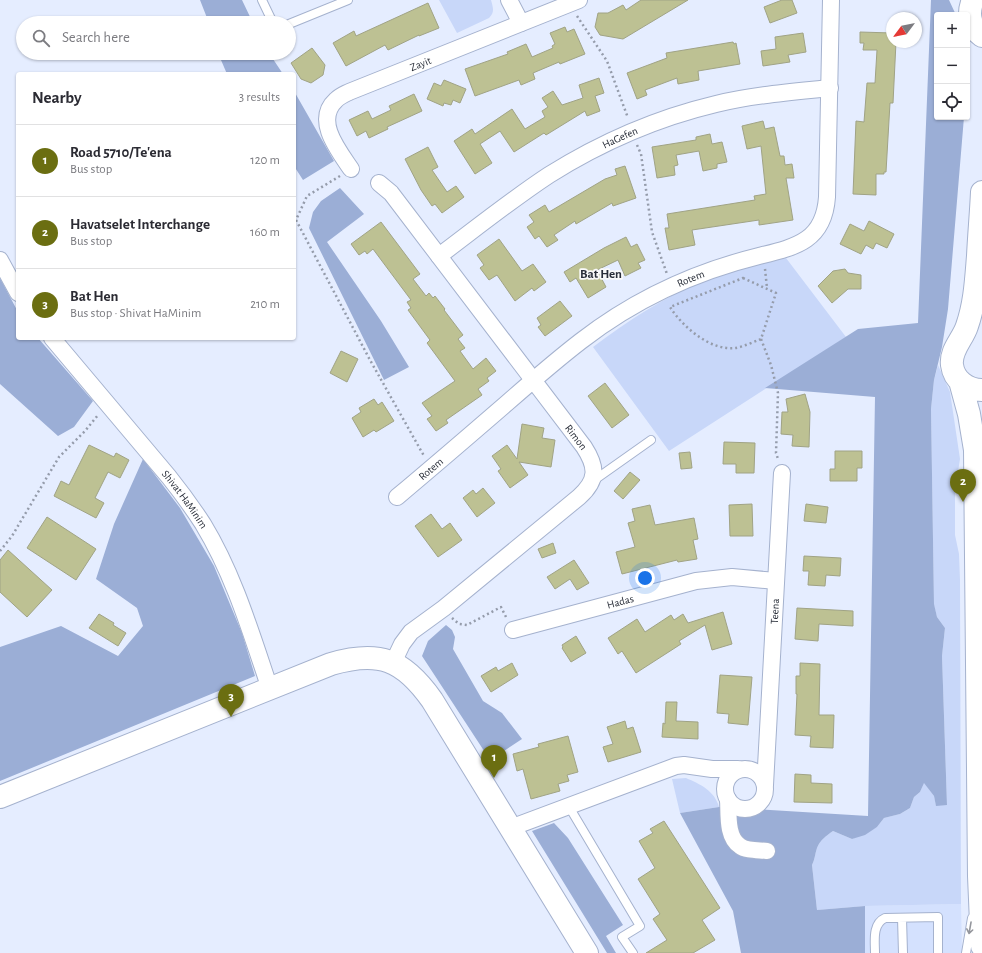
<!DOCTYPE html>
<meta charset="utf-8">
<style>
body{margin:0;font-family:"Alegreya Sans",sans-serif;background:#f7f7f7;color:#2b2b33}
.controls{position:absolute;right:12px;top:12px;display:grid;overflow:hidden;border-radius:4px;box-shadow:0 1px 3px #0004}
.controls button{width:36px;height:36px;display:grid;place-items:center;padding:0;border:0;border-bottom:1px solid #e1e1e2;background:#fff;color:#2b2b33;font:20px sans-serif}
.compass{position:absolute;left:886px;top:12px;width:36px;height:36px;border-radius:50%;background:#fff;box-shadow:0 1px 3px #0004;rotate:238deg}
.you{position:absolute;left:645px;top:578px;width:14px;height:14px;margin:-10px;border:3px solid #fff;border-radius:50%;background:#1a73e8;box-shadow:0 0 0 6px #1a73e833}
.badge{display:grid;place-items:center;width:26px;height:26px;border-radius:50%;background:#6b6e11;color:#fff;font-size:13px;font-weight:700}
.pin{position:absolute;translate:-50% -33px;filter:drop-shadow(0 1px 2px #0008)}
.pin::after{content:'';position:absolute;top:21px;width:14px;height:12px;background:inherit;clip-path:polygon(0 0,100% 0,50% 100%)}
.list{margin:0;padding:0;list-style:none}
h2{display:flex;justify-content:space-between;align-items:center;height:52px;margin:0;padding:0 16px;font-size:17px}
h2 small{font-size:13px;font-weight:400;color:#7c7c81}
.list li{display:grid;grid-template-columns:26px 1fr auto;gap:12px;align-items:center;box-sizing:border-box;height:72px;padding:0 16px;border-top:1px solid #e1e1e2}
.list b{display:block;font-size:15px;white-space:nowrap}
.list p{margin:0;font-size:13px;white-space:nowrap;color:#7c7c81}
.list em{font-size:13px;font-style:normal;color:#7c7c81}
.icon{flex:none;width:22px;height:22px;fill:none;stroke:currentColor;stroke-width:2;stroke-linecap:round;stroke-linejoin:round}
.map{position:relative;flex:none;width:982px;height:953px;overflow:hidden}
.search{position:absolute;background:#fff;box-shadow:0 1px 3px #0004;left:16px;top:16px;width:280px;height:44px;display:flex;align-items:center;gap:10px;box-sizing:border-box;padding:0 14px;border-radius:22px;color:#7c7c81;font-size:15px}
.panel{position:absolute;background:#fff;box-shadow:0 1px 3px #0004;left:16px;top:72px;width:280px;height:268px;border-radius:4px}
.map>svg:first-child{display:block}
</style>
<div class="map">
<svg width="982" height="953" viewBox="0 0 982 953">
<rect width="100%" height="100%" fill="#e5edff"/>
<path fill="#d4e1fe" d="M961 904 962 953H865V906Z"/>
<path fill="#c8d7f9" d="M439 0H491C493 8 495 12 489 18L457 33Z
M786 258 846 337 669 451 593 347C628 321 665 296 706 280 731 270 760 265 786 258Z
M938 365 950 392 960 459 955 490V535L959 554 960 580 961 904 865 906 817 910 812 865C815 859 815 854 817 848 820 840 826 836 833 831L852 839 877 827 884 818 900 814 910 808 914 797 920 792 924 782 934 796 936 805H947L942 656 945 628 937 617 934 605 931 409 934 380Z
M686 778C700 784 715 791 719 807L680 813 672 779Z"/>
<path fill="#9baed6" d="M200 0H242L253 23H209Z
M931 0H949L956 15H937V117H964L948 309 942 347 934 380 931 409 934 604 937 617 945 628 942 656 947 805 936 806 934 796 924 783 920 792 914 797 910 808 900 814 884 818 877 827 865 835 852 839 833 831C826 836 820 840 817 848 815 854 815 859 812 865L817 910 865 906V953H741L733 911 680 813 719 807 868 816 875 397 765 388 858 329 918 323Z
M218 53H269L283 74H227Z
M294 91 334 161 303 180 294 166Z
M340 188 364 214 327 242 381 321 409 367 384 380 309 228 313 212 321 201Z
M0 278 18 312V338H38L93 401 74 427 58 436 0 384Z
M143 459 180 508 214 566 242 633 255 676 0 781V647L61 626 118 656 143 626 137 608 96 579 114 524Z
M446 625 452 630 455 637 453 649 483 701 502 713 522 739 490 760 422 656 428 641Z
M554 823 568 838 623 925 606 936 616 953H607L532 831Z"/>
<path fill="#bdc193" stroke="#a0a385" d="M641 0H688L623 39 600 35 595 27 598 13H608L623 5 626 10Z
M782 0H792L797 13 770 23 764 7Z
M428 3 439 28 419 36V35L388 50 385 45 346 66 333 43 354 31 356 36Z
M565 27 567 32 574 29 585 54 560 64 559 62 533 73 535 79 521 85 519 80 475 96 465 69 508 54 507 52 526 44 532 57 553 48 552 46 555 44 550 33Z
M860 32 892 33V42H896L893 103H890L886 172H884V174H876V195L853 194 856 121 864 122 867 83H875L877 50H863L864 43H860Z
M803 33 806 52 788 55 790 62 763 66 761 51 776 49 775 37Z
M733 42 734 44 736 43 740 64 698 71 699 80 678 84 677 78 645 90 647 95 637 99 627 73 667 58 666 53Z
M312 48 325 65 323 75 311 83 301 79 291 63Z
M599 78 604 93 595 96 600 111 587 116 585 111 546 135 544 133 514 152 500 131 480 144 492 163 475 174 454 141 472 129 475 134 512 109 525 129 545 117 542 111 548 107 542 98 553 91 562 105 583 98 579 85Z
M444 80 466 89 460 103 453 100 451 105 444 103 443 106 427 99 434 83 441 86Z
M414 94 422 111 387 127 388 129 369 138 366 131 357 136 349 120 368 111 372 119 391 110 389 106Z
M763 121 765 129 774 127 780 156H784L785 165 792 164 794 178H786L793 220 759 225V220L692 230 695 245 669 250 665 228H669L667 214 755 200 754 196 766 194 761 146 747 149 742 126Z
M710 134 712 144 722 142 727 162 717 164V168L703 171 699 151 676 155 678 165 674 166 675 175 657 178 652 147 696 140V137Z
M428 147 438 167 432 170 447 192 456 186 464 197 442 213 435 204 432 206 421 190 405 159Z
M625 166 636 198 613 206 612 203 576 224 575 221 554 235 558 240 547 247 539 236 535 239 527 227 534 222 529 215 545 205 549 212 605 179 617 175 615 169Z
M869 221 894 234 887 248 876 243 873 249 866 245 861 254 840 244 850 224 864 231Z
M381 222 420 274 413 279 426 296 429 293 433 298 435 296 445 309 444 310 463 335 458 339 465 348 460 351 473 369 486 358 496 371 487 378 489 381 478 389 482 395 446 420 448 423 436 431 427 419 432 416 422 403 455 381 427 343 430 340 408 310 411 308 407 302 411 300 373 249 367 254 365 251 359 255 351 244Z
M626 237 631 247 637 244 645 260 638 263 641 268 625 276 618 260 597 270 606 287 588 298 576 278 570 282 564 272 604 248Z
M499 239 522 271 533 264 546 282 534 291 532 288 515 301 497 275 489 280 480 268 484 265 477 255Z
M845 269 848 273 861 275V289H848L832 303 818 286 833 271Z
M560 301 572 316 545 336 538 327 541 325 537 318Z
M341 351 358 359 347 382 330 373Z
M605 383 629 415 612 428 588 396Z
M805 394 810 412 809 447 792 446 793 435 781 434 782 412H788L786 399Z
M374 399 378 405 382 402 394 421 376 432 374 430 363 437 352 418 361 412 359 408Z
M522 424 544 428 542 438 555 440 551 467 519 462 528 475 510 488 498 471 501 469 492 456 507 445 517 459Z
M724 442 755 443 754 473H736V464H723Z
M89 445 114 457 116 453 129 460 120 478 108 472 95 498 104 503 96 518 54 496 61 481 69 485Z
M835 451H862V468H857V481H830V469H835Z
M690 452 692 468 681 469 679 453Z
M630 472 640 480 623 499 614 491Z
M483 488 495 503 477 517 463 498 473 490 476 494Z
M752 504 753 536H730L729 505Z
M806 504 828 507 826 523 804 521Z
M650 505 655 525 694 518 698 539 693 540 697 559 678 562 677 560 622 574 616 552 635 547 628 523 635 521 632 509Z
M431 514 442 529 450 523 462 540 438 557 415 526Z
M47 517 96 549 76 580 27 548Z
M553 543 556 553 542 558 538 549Z
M8 550 52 590 27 617 0 592V560Z
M804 556 841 558 840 576 826 575 825 586 808 585 809 571H803Z
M574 560 589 583 577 590 570 579 555 589 547 577Z
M797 608 853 611V626L819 624 818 641 795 639Z
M723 612 732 644 712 650 705 625 679 641 681 644 636 673 622 651 618 654 608 638 637 619 645 632 671 615 674 620 683 614 688 623Z
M99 614 114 623 113 625 126 633 118 646 89 628Z
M576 636 586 653 571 662 562 648 563 647 562 645Z
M512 663 518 675 491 692 481 676 496 667 498 671Z
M800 663 820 664 819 715H834L833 748 810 747 811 736 795 735 797 694H796V676H800Z
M720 675 752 677 748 725 728 723 729 714 717 713Z
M666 702H677L676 721 698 722V739L662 737 663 723 665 724Z
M625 721 627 729 633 727 641 752 608 762 603 747 613 744 607 727Z
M568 736 578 772 567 775 569 781 558 784 560 791 531 799 523 769 517 771 513 754 539 747 538 744Z
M795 774 811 775V783L832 784V803L794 802Z
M664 821 720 908 702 920 715 940 693 953H646L667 940 653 919 660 914 638 879 655 868 639 841 653 833 650 829Z"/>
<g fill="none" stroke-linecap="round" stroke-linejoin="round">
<defs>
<path id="service" d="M262 0 273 23
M289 24 348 0
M593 481 651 440
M568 805 640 926 622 937 633 953
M902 918 903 953
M875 953C875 941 872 924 885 918L938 917V953
M966 953 972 918"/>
<g id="minor">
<path d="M509 0 521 23"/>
<path id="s1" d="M351 169C338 150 314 120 336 100 340 96 345 94 349 92L579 0"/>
<path id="s2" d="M379 183 391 193 584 447C597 467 598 480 579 497L444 608 411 632 402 644 393 663"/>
<path id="s3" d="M439 256C475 229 511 200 549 175 600 143 657 118 716 104 753 95 792 92 830 88"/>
<path d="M0 260 18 293"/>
<path id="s4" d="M52 338 169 477C181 492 192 507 203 524 234 575 251 633 270 689"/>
<path id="s5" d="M397 497C434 466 470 435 507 403 531 382 555 361 581 341 634 300 694 272 759 256 796 247 824 241 827 197L831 0"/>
<path id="s6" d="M513 630 696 581 732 577 776 581"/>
<circle cx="745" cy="789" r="20"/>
<path id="s7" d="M765 785 782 473"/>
<path d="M728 799C729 813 726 837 740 846 746 851 759 850 767 851"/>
<path d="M510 828 676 766 684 765 712 769H738"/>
</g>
<path id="secondary" d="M973 0C967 14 970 27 982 36
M982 192C981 214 979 235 978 256 976 280 975 303 967 326 963 339 950 350 952 365 954 380 967 390 982 390
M960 381 969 414 975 450 979 876 982 946
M0 797 331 664C379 650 403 659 432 700L587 953"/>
</defs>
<use href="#service" stroke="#a5b2ce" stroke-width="10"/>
<use href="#minor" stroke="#a5b2ce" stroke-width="18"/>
<use href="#secondary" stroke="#a5b2ce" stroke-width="24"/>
<path stroke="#959cab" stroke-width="2.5" stroke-dasharray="2 3" stroke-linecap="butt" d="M577 16 607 61 628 118
M637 145 641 154 652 232 667 274
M340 176 307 196 296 220 370 360 424 456
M765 269 767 288
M743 278 776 293 761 339C753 342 743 347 735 348 710 351 682 326 670 307Z
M761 339 771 365 778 393 776 453 778 459
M0 551 12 536 59 457 85 431 98 415
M452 618 459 624 467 625 501 607 506 617"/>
<use href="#service" stroke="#fff" stroke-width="8"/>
<use href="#minor" stroke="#fff" stroke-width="16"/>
<use href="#secondary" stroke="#fff" stroke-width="22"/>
</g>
<defs><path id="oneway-shaft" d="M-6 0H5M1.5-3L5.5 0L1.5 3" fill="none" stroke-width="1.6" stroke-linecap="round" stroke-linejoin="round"/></defs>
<use stroke="#94969c" href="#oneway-shaft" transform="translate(970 928) rotate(100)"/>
<g text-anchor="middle" stroke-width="3.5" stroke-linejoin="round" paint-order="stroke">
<g font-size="11" fill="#292e39" stroke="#fafafa">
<text dy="4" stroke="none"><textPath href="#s1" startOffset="170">Zayit</textPath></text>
<text dy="4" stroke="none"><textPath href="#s3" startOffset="217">HaGefen</textPath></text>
<text dy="4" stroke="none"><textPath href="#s5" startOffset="368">Rotem</textPath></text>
<text dy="4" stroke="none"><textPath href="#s2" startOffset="322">Rimon</textPath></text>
<text dy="4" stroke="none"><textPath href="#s5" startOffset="44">Rotem</textPath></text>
<text dy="4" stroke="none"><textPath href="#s4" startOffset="209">Shivat HaMinim</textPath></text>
<text dy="4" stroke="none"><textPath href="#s6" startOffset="111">Hadas</textPath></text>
<text dy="4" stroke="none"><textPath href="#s7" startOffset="174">Teena</textPath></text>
</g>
<g font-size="13" font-weight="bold" fill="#292e39" stroke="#fafafa">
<text x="601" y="278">Bat Hen</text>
</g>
</g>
</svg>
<div class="controls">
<button>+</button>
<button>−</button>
<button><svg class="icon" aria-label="locate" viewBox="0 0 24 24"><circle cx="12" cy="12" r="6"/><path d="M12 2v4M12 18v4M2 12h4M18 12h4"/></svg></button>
</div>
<svg class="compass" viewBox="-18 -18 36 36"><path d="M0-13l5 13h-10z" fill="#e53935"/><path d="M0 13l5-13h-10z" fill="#7c7c81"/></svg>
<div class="you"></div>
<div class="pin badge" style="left:494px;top:778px">1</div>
<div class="pin badge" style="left:963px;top:502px">2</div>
<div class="pin badge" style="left:231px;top:717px">3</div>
<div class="search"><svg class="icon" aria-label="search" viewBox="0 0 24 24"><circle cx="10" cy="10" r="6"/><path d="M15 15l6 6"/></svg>Search here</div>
<section class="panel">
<h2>Nearby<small>3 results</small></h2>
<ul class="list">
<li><span class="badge">1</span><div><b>Road 5710/Te'ena</b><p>Bus stop</p></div><em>120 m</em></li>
<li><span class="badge">2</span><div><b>Havatselet Interchange</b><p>Bus stop</p></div><em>160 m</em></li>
<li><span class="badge">3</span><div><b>Bat Hen</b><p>Bus stop · Shivat HaMinim</p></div><em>210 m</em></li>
</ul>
</section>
</div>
